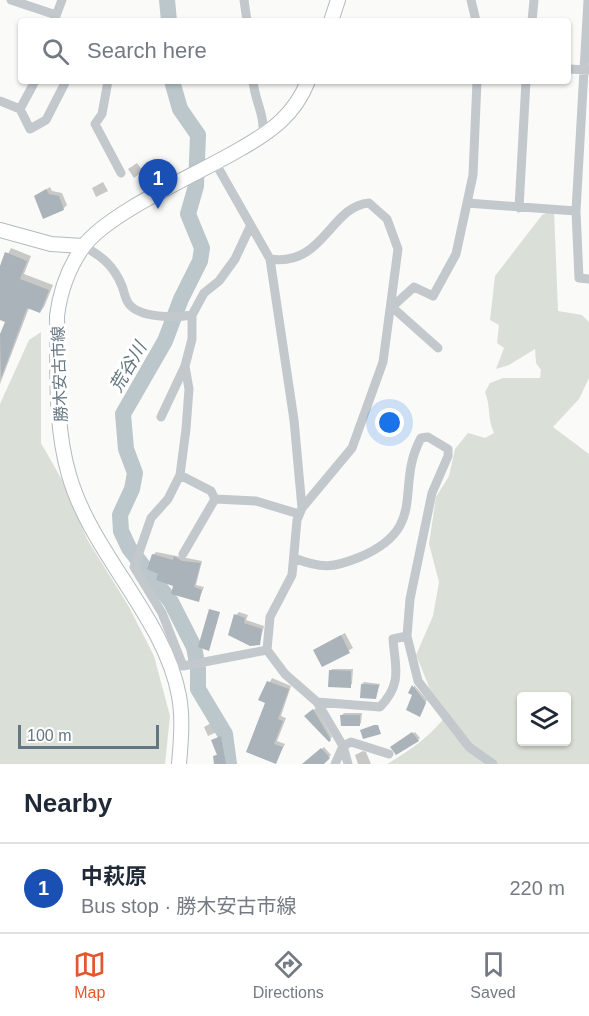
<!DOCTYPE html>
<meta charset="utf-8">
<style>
body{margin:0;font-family:Arial,"Noto Sans JP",sans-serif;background:#f6f6f7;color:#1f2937}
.controls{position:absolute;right:18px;bottom:18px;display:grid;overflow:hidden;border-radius:6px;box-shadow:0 2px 4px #0004}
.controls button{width:54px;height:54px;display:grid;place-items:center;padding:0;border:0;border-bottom:2px solid #e0e1e3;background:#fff;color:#1f2937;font:30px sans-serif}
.scale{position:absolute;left:18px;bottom:15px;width:141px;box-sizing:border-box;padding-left:6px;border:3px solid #657683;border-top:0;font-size:16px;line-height:21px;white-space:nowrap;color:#657683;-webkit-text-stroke:4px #fff;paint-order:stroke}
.you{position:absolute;left:390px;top:423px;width:21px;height:21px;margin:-15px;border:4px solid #fff;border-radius:50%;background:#1a73e8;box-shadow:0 0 0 9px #1a73e833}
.badge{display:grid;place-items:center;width:39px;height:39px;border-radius:50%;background:#e4572e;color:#fff;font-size:20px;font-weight:700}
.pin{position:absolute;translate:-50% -50px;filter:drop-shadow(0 2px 3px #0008)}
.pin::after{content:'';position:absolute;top:32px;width:21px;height:18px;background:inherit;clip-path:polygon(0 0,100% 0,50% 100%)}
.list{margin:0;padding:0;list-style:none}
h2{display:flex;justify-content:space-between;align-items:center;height:78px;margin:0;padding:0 24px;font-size:26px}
h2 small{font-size:20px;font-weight:400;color:#747a83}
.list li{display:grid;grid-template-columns:39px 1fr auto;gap:18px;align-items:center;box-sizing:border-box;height:90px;padding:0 24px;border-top:2px solid #e0e1e3}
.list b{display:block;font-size:22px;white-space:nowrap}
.list p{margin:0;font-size:20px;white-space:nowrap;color:#747a83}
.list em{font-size:20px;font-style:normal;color:#747a83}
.icon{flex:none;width:33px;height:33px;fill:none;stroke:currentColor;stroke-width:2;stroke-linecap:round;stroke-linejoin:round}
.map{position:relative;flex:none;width:589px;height:764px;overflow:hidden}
.search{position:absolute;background:#fff;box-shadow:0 2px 4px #0004;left:18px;right:18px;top:18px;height:66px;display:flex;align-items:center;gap:15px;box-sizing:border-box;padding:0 21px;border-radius:6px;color:#747a83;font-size:22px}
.sheet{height:168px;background:#fff}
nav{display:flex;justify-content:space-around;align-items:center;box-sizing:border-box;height:84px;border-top:2px solid #e0e1e3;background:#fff;font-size:16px;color:#747a83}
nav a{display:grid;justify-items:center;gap:3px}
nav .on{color:#e4572e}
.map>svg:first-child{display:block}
</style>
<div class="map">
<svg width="589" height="764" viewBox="0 0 589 764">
<rect width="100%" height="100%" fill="#fafaf8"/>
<path fill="#dadfd7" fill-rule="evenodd" d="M554 210 558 311 582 315 589 322V378L579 399 553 427 589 454V764H387C411 750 431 736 448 713L430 689 416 655 433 616 439 582 429 544 436 497 449 476 455 449 468 433 485 438 494 433C487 417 491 407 485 392L490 383 503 378H540L541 370 536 363 535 349 509 365 496 369 504 348 497 343 499 325 490 320 495 276 542 215ZM522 696H566V742H522Z
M41 332V443L62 480 87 539 129 607 154 656 170 716 165 764H0V404L29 340Z"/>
<path fill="#0003" d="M137 163 143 171 134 178 128 169Z
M103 182 108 191 96 197 92 188Z
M50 187 52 191 62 193 67 205 63 209 36 196Z
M11 248 31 256 24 274 53 285 44 307 40 312 29 308 0 384V338L7 321 0 318V270Z
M156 552 202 561 196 585 204 587 198 601 160 573 153 555Z
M239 612 248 615 246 620 264 626 260 641 236 615Z
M345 633 353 648 323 665 315 650Z
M332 669H353L352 684 350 686 331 671Z
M272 678 291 686 281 716 286 718 277 741 285 744 275 763 267 702 260 700Z
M364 682 380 684 375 698 362 684Z
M414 685 427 700 420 712 414 695Z
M316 708 332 737 329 740 306 716Z
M344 713H362L361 723 359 725 342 715Z
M213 722 217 732 208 736 204 727Z
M415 732 420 738 418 740 394 746Z
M223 736 226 745V764H215L214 756 219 754 215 739Z
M324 747 331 755 329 757 321 764H306Z
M363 751 366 752 371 764H358L355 755Z"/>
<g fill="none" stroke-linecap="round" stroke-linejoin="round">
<path stroke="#bbc7cb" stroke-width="16" d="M167 0 169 21
M172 81 180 109 198 135 196 186 188 214 202 248 200 261 181 299 165 341 123 414 126 449 135 473 132 489 120 515 121 531 129 548 171 602 194 647 198 669V689L225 734 229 764"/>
</g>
<path fill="#aab3b9" d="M46 189 49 194 59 196 64 210 43 219 34 196Z
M5 252 27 261 20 279 49 290 40 313 27 308 1 378 0 334 5 322 0 320V266Z
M152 554 173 560 174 556 182 561 201 563 194 587 202 590 199 602 171 594 173 586 156 580 158 574 147 569Z
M209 609 220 612 209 651 198 647Z
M234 614 245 618 244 623 262 629 260 645 250 646 228 635Z
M341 635 350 653 322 667 313 650Z
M329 670 351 671V688L328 687Z
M267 681 289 689 278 719 283 721 274 744 283 747 276 764 246 752 265 703 258 700Z
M361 684 379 685 376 699 360 698Z
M412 685 426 703 420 717 406 710 412 695 408 693Z
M313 709 331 740 329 742 304 716Z
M340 715H360V726H341Z
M374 725H378L381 734 363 739 360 730Z
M412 732 419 741 396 755 390 747Z
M221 736 226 764H214L213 756 217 755 211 740Z
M321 748 330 758 324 764H302Z"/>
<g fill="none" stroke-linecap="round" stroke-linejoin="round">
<defs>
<path id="secondary" d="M331 21 338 0
M0 230 51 244 83 246
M179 764C181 741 183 718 179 696 165 618 91 553 69 475 54 424 58 368 57 316 60 292 69 267 83 247 108 212 202 172 242 148 272 131 295 114 308 81"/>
</defs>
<use href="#secondary" stroke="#b3babf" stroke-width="16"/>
<path stroke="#c3c8cc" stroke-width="9" d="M11 0 56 15
M244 0 247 21
M471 0 476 21
M588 0 576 211 579 278 589 279
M54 21 62 0
M532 21 534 0
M568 69 589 70
M108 81 102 114 95 124 121 173
M253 81C255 102 265 114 263 136
M477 81 473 175 467 203 576 211
M0 101 20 109 35 81
M20 109 30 129 46 120 66 81
M216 164 270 259 294 420 302 508
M519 208 526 81
M250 227 235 259 219 281 204 293 192 315V339L185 366 189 389 186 429 180 475 168 499 151 518 134 567 162 613 183 666 267 650
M83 246C102 256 114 266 122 286 124 291 125 299 129 304 140 318 175 318 192 315
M270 259C324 267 330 206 369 203L387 219 398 249 383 362 352 448 302 508 297 520 292 575 270 617 267 650 285 674 317 702 343 746 348 764
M438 348 392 307 414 287 433 296 456 254 467 203
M161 417 185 366
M180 475 211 491 215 499 256 501 299 514
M183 554 215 499
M294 558C322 569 333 568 360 557 430 527 394 487 421 438L428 437 448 449V456L432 493 410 599 407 636 418 681 469 747 493 764
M317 702 380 707C403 683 395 667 393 639L407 636
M335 764 343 746 351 742 389 754"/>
<use href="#secondary" stroke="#fff" stroke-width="14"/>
</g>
<g text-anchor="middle" stroke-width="6" stroke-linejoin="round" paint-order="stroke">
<g font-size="16" fill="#657683" stroke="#fff">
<text transform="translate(59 374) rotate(-92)" y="6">勝木安古市線</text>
</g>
<g font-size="18" font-style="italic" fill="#60757c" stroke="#fff">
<text transform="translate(128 367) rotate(-60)" y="6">荒谷川</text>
</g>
</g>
</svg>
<div class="controls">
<button><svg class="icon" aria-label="layers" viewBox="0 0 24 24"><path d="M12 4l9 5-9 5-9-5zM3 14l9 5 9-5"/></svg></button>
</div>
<div class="scale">100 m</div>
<div class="you"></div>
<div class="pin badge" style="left:158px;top:209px;background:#1a4fb4">1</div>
<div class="search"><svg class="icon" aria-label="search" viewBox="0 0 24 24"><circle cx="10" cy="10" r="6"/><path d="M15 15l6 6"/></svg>Search here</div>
</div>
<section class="sheet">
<h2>Nearby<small></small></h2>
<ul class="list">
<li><span class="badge" style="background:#1a4fb4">1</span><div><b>中萩原</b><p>Bus stop · 勝木安古市線</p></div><em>220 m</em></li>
</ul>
</section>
<nav>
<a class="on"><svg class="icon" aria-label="map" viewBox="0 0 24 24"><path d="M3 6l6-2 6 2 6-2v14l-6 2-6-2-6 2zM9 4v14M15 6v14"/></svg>Map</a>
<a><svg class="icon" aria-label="directions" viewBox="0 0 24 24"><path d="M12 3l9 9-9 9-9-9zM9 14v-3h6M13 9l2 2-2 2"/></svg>Directions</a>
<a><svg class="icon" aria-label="saved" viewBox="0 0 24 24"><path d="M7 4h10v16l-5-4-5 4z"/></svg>Saved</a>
</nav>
